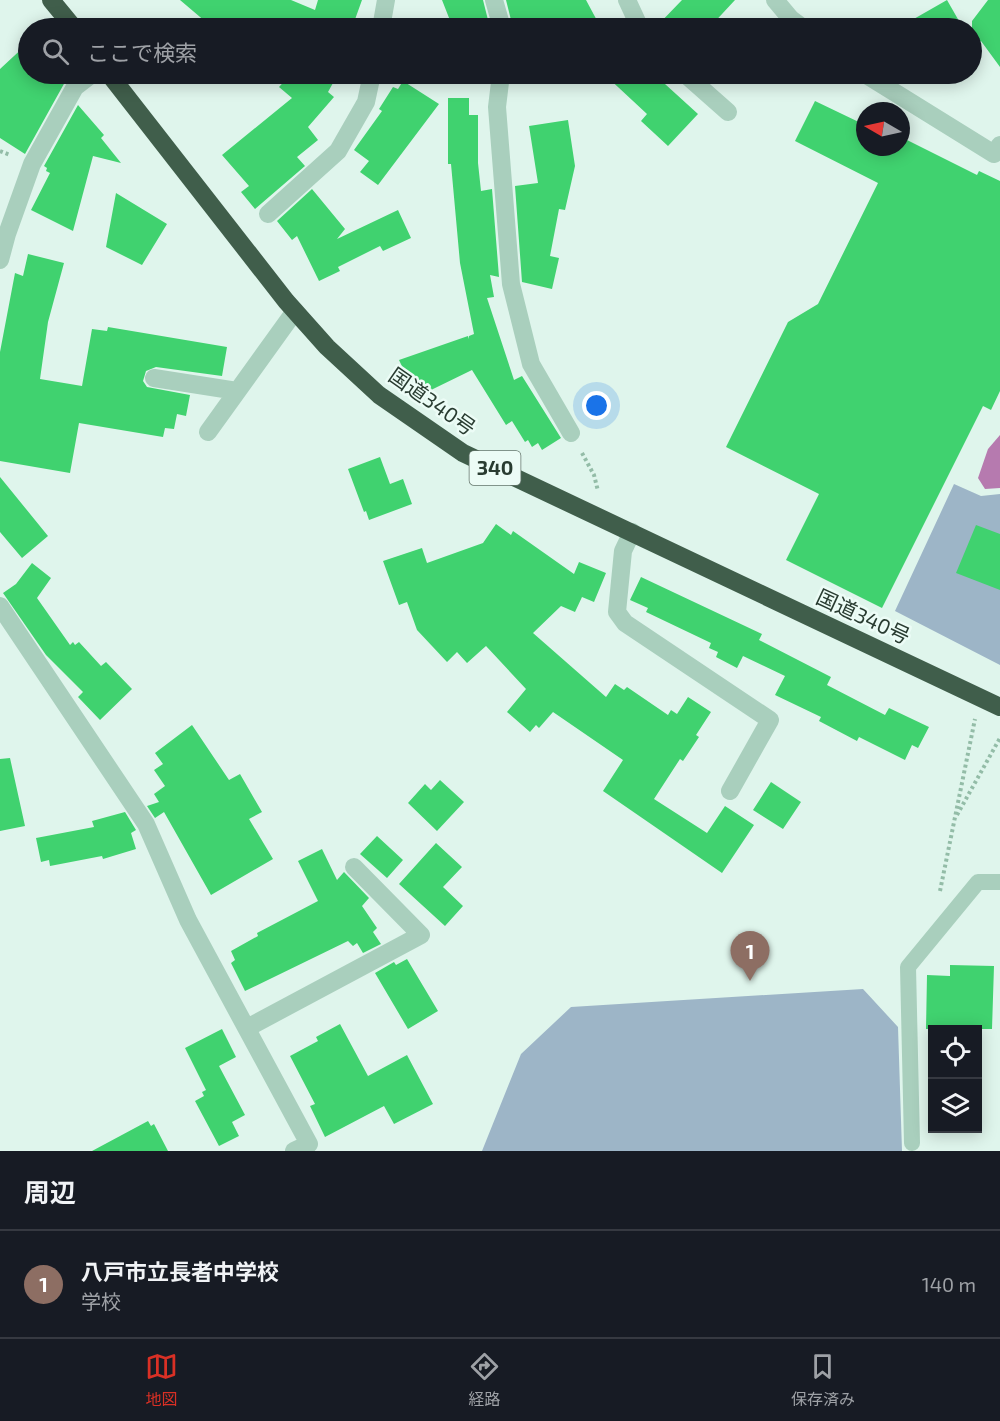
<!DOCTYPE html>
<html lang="ja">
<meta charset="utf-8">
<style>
body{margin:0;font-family:"Exo 2","Noto Sans JP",sans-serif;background:#20242c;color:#f1f3f6}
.controls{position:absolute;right:18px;bottom:18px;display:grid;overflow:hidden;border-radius:0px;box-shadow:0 3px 15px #0003}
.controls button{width:54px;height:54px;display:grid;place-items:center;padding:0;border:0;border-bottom:2px solid #363941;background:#171b24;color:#f1f3f6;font:30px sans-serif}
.compass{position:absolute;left:856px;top:102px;width:54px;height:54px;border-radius:50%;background:#171b24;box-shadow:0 3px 15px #0003;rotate:279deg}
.you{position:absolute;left:597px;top:406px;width:21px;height:21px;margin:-15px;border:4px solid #fff;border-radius:50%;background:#1a73e8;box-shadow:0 0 0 9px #1a73e833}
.badge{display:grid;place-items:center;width:39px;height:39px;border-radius:50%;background:#d93025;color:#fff;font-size:20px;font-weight:700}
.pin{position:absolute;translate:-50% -50px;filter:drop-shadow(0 2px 3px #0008)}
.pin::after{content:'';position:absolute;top:32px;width:21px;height:18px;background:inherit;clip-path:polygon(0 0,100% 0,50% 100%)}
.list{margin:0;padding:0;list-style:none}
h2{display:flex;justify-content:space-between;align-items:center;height:78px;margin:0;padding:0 24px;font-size:26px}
h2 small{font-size:20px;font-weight:400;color:#9ea1a6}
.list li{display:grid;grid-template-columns:39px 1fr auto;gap:18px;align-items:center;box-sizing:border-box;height:108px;padding:0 24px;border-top:2px solid #363941}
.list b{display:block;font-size:22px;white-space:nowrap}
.list p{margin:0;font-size:20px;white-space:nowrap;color:#9ea1a6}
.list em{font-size:20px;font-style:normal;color:#9ea1a6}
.icon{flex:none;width:33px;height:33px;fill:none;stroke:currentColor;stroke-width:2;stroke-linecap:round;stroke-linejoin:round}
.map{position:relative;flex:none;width:1000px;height:1151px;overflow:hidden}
.search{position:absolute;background:#171b24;box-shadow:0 3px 15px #0003;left:18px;right:18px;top:18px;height:66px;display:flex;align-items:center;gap:15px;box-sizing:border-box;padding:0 21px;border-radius:33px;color:#9ea1a6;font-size:22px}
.sheet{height:186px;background:#171b24}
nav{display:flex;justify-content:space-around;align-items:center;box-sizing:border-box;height:84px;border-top:2px solid #363941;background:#171b24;font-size:16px;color:#9ea1a6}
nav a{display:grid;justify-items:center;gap:3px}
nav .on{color:#d93025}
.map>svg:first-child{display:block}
</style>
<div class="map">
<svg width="1000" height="1151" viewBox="0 0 1000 1151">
<rect width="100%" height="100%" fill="#dff5ec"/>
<path fill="#9db5c7" d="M954 484 981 496 1000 494V665L895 611Z
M863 989 898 1027 902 1151H482L521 1054 571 1007Z"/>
<path fill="#b67aaf" d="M1000 435V488L985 489 978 478 988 449Z"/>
<path fill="#40d26f" d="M180 0H291L315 10 318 0H362L353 25 359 28H213Z
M442 0H483L490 28H453Z
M506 0H586L601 28H513Z
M682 0H735L709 28H655Z
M947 0 963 28H898Z
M988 0H1000V67L981 41 972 47V21Z
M28 43V74H74L65 82 25 154 0 138V69Z
M291 74H338L328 92 334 97 308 127 318 140 297 157 305 166 255 209 241 192 249 186 222 155 292 98 279 87Z
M604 74H654L698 114 668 146 641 121 647 114Z
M403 81 439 104 378 185 360 172 369 161 354 150 382 111 379 109 393 87 398 89Z
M448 98H469V115H478V163L481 191 492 189 499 277 490 275 494 297 487 298 514 380 522 376 561 438 542 450 538 443 532 447 528 440 525 442 512 421 506 425 472 370 431 390 407 377 399 360 468 336 469 339V336L474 334 460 263 451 164H448Z
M815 101 865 125V147H901V137L977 175 979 171 1000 181V391L991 410 983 406 882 608 786 560 819 494 726 447 788 322 818 304 878 183 795 141Z
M78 105 104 135 101 138 121 163 93 156 73 231 31 210 50 173 46 171 47 168 44 166Z
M568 120 575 166 565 210 559 209 550 256 559 258 552 289 522 282 515 186 538 183 529 126Z
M312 189 345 229 337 239 398 210 411 238 383 251 380 246 338 267 340 271 319 281 297 236 292 240 277 221Z
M116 193 167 224 142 265 106 247Z
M28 254 64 263 48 322 40 379 82 386 92 329 107 331 108 327 227 347 222 376 156 367 146 371 143 381 147 387 190 395 186 416 177 414 174 429 165 428 163 437 79 423 70 473 0 461V352L15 273 23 276Z
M380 457 390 484 403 479 412 504 369 520 366 511 364 512 348 469Z
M0 477 48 536 22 558 0 532Z
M496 524 511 535 513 531 574 574 579 562 606 573 594 602 582 597 575 612 561 606 533 633 606 697 615 684 624 690 627 687 668 715 671 710 677 714 688 697 711 712 696 735 699 737 683 761 680 759 654 799 707 833 725 806 754 825 722 873 603 791 623 760 553 712 539 728 536 725 530 732 507 712 526 689 486 646 467 663 457 652 447 662 417 630 407 602 399 605 383 561 422 548 427 563 483 543Z
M976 525 1000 534V590L956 573Z
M32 563 51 578 37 598 70 645 73 642 75 645 79 642 101 666 106 662 132 689 100 720 78 697 83 692 46 655 3 593 16 584Z
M641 577 762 634 759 640 831 677 827 685 885 715 889 708 929 727 918 748 912 745 905 760 859 737 857 741 819 721 821 717 775 695 785 676 743 656 737 668 716 657 718 652 709 648 711 643 646 612 648 608 630 600Z
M192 725 229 780 240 774 262 812 249 819 273 859 211 895 164 812 155 818 147 806 159 802 154 794 165 786 154 770 163 764 155 753Z
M10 758 25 826 0 831V759Z
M440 780 464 802 437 831 408 803 425 784 431 790Z
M771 782 801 802 783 829 753 810Z
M125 812 136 830 131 833 136 849 103 859 102 856 50 866 49 860 41 862 36 838 94 827 92 821Z
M377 836 403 860 387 878 360 854Z
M436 843 462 867 443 887 463 906 445 926 399 884Z
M322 849 337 880 344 872 369 898 362 906 377 928 373 932 381 944 363 953 357 943 353 946 348 941 245 991 231 963 235 960 231 951 258 936 257 933 318 901 298 861Z
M407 959 438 1011 408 1029 375 973 394 962 396 965Z
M950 965 994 966 992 1029H926L927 975 950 976Z
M340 1024 368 1076 407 1055 433 1104 394 1124 384 1106 325 1137 310 1106 315 1104 290 1056 318 1041 316 1037Z
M222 1029 236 1057 219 1066 245 1115 232 1122 239 1136 219 1146 195 1101 204 1096 202 1092 206 1090 185 1048Z
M148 1121 151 1126 154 1124 168 1151H92Z"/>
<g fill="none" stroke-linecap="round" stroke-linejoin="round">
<path stroke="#93bca7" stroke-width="4" stroke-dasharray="3 3" stroke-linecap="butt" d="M0 151 10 155
M582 453 594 475 598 491
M957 815 1000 738
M940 891 975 719"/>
<path stroke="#a9cfbd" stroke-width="16" d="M912 1143 908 967 978 882H1000"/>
<path stroke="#a9cfbd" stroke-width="18" d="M494 0 502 28
M627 0 640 28
M775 0 791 19 803 28
M381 28 386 0
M501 74 497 107 511 284 531 364 571 433
M685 74 728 112
M865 74 994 154 1000 145
M268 214 338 151 366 102 372 74
M0 260 7 234 32 164 75 87 92 74
M154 378 237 391
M208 432 295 311
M632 532 623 551 617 612 625 623 770 720 730 791
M0 606 146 824 188 920 309 1144 294 1151
M247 1028 421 935 354 867"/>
<path stroke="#405e4b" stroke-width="18" d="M51 0 74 28
M109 74 286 301 327 347 379 395 463 453 1000 707"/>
</g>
<g text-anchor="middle" stroke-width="5" stroke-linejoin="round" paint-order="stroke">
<rect fill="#ecfcf6" stroke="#64766c" stroke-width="1.5" x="469.5" y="451" width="51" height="34" rx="4.5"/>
<g font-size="20" font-weight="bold" fill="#293c31">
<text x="495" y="475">340</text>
</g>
<g font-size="21" fill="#293c31" stroke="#ecfcf6">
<text transform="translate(432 402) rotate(35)" y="7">国道340号</text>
<text transform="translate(863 617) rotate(25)" y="7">国道340号</text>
</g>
</g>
</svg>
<div class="controls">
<button><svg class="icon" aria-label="locate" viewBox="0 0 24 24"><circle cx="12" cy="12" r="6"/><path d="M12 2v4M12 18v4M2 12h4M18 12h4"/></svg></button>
<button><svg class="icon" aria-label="layers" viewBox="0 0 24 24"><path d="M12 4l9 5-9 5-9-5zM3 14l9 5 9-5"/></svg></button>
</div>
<svg class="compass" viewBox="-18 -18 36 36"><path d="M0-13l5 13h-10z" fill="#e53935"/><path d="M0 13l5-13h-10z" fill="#9ea1a6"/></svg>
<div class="you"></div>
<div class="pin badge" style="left:750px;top:981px;background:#8d6e63">1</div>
<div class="search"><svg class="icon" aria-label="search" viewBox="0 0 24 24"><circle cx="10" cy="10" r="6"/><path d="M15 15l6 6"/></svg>ここで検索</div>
</div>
<section class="sheet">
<h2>周辺<small></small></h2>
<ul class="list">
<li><span class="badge" style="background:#8d6e63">1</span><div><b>八戸市立長者中学校</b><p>学校</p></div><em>140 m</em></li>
</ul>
</section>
<nav>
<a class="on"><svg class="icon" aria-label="map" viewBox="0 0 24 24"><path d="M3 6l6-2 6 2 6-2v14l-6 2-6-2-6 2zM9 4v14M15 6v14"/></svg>地図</a>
<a><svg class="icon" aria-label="directions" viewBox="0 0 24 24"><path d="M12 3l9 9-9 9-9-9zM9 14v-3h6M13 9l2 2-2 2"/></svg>経路</a>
<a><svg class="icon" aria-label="saved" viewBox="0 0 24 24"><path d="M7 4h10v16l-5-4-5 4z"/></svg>保存済み</a>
</nav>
